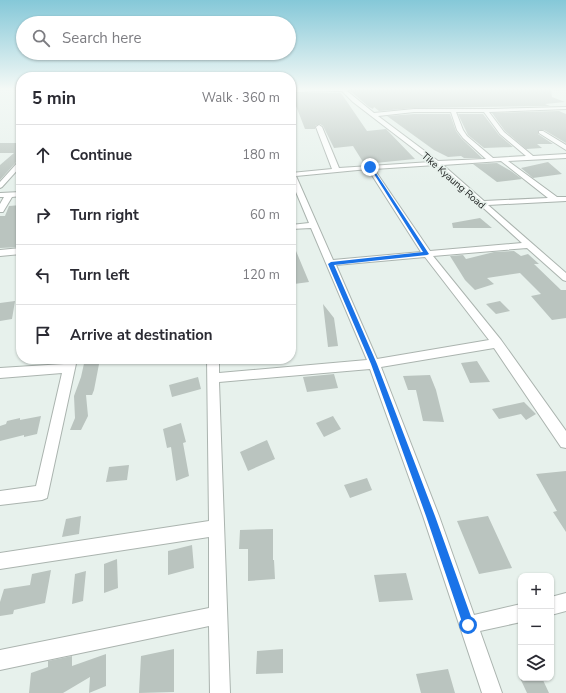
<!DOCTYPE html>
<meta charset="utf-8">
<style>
body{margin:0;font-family:"Nunito Sans",sans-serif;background:#f7f7f7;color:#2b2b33}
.controls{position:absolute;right:12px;bottom:12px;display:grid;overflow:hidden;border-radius:8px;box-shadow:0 1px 3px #0004}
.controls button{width:36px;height:36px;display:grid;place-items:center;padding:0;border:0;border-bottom:1px solid #e1e1e2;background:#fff;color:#2b2b33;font:20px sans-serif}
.stop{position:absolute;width:12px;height:12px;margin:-9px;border:3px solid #1a73e8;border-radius:50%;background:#fff}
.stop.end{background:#1a73e8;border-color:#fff;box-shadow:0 1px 4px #0008}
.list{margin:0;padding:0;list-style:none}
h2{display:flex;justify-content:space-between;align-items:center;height:52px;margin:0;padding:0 16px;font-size:17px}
h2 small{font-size:13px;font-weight:400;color:#7c7c81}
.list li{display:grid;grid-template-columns:26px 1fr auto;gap:12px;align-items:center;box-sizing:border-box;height:60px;padding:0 16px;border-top:1px solid #e1e1e2}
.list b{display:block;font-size:15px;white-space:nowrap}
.list em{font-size:13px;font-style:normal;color:#7c7c81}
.icon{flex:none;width:22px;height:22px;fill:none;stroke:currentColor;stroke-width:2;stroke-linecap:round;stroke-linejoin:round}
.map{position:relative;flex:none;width:566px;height:693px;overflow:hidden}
.search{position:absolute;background:#fff;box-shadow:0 1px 3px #0004;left:16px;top:16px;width:280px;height:44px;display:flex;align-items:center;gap:10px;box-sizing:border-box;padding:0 14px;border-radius:22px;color:#7c7c81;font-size:15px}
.panel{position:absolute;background:#fff;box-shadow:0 1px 3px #0004;left:16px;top:72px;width:280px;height:292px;border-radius:16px}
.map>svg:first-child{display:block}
</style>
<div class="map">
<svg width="566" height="693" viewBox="0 0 566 693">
<rect width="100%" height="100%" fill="#e7f1ec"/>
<path fill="#bac4bf" d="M349 88H551L552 97 565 102 545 104 550 106 414 108 379 111 374 107 373 109 369 107 350 91Z
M291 93H341L367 131 386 129 415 159 375 163 374 161 363 162 353 146 334 148 323 126 320 124 315 126V129H305Z
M559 111 566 114V143L544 130H539L538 131V134L553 144H537L542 148 526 149 505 131 492 113Z
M414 114H450L456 131 462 139 482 158H464L461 156 448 157 434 150 387 116Z
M458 114H483L499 135 513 147 484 148 468 135Z
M0 143H21V159L18 160 0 180V165L14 153H0Z
M548 162 562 174 533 178 521 168Z
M497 163 511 171 522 179 497 182 473 164Z
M21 205V247L0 248V216H5L9 206Z
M480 218 492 228H453L452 223Z
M291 239 309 282 294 284 291 274Z
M514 251 521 256 528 254 539 264H534L561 290H566V318L552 320 531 296 541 294 520 273 487 278 494 284 475 290 465 280 450 256 463 255 466 259 494 252Z
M15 301 12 319 0 321V303Z
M500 301 510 311 496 314 486 304Z
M323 304 334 318 338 346 328 347Z
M85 359H100L94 390 92 395H86L88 416 81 430H70L75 418 74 396 81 377Z
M477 361 490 382 470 383 461 363Z
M334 374 338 388 307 392 303 377Z
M430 375 436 390 444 422 423 421 416 390H408L403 376Z
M198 377 201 389 172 397 169 385Z
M524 402 536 414 526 420 521 414 499 419 492 409Z
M41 416 37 434 24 437V435L0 441V426L6 424 7 421 20 418V420Z
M333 416 341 429 324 437 316 423Z
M181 423 186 442 183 443 189 476 176 481 171 447 167 448 163 429Z
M267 440 275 459 248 471 240 452Z
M129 465 127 480 106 482 109 467Z
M566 471V532L553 512 557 511 536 474Z
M367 478 372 490 350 498 344 485Z
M81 516 79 534 62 537 66 519Z
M488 516 512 568 479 574 457 521Z
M273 529V560H274L275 579 248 581V549H239L240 530Z
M192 545 194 568 168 575V551Z
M117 559 118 588 104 593V564Z
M51 570 45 603 14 610 13 614 0 616V602L4 589 30 585 32 574Z
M86 571 83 601 72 604 75 574Z
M406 573 413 600 379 602 374 575Z
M174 649V692L139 693 141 656Z
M283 649V673L256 674 257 651Z
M106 654V686L89 693 90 677 63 693H29L31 673 48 667V661L72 656V666Z
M448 669 455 693H421L416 674Z
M520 678H542L549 693H527Z"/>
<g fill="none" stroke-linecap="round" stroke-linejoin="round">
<defs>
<path id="street" d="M343 88H347L349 90 347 91 374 113 414 109H493L566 107V109L489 112 504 132 533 156 566 154V158L508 161 557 197H566V201L488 205 566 273V281L563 280 527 248 433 256 501 340 566 431V448L561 447 494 348 381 367 439 516 474 615 521 604V622L480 631 502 693H482L423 516 370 369 219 382 230 693H210L209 626 0 670V650L209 608V537L0 569V553L209 521 207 359H219V373L367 360 311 228 291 229V225L309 223 291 180V173L332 169 316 127 319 125 322 127 339 168 431 162 353 102 342 91 291 92V90ZM414 112H451L457 130 463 138 486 159 438 161 378 116ZM456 112H484L500 134 526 156 493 158 467 136 463 130ZM501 161 548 198 484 201 443 165ZM436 165 522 243 430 251 374 169ZM368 169 421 252 333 260 296 176ZM425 257 489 340 377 359 336 265Z
M539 131H543L566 145V150L539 133Z
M21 160V166L2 187 0 188V182L19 161Z
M21 192V196L12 197 3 212H0V204L4 197H0V193Z
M21 248V254L0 256V250Z
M65 359H77L47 498 42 500 0 505V491L36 486 62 373 0 378V368L64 364Z
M566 593V611L551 615V597Z"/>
</defs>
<use href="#street" stroke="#abb4af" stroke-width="2"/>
<use href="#street" fill="#fff" fill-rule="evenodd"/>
</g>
<linearGradient id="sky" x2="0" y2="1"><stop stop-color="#85c8d8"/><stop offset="0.48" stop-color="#f4f9f6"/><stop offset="1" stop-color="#f4f9f6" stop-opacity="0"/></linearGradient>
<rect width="566" height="185" fill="url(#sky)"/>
<path fill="#1a73e8" d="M369 166 372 167 429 254 427 255 334 265 377 364 435 516 474 625 472 629 468 631 465 629 463 625 426 516 371 364 328 264 331 262 423 252Z"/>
<g text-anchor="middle" stroke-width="3.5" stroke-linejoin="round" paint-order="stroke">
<g font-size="10" fill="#212423" stroke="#e7f1ec">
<text transform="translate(454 180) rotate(41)" y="4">Tike Kyaung Road</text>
</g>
</g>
</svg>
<div class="controls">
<button>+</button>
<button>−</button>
<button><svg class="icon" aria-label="layers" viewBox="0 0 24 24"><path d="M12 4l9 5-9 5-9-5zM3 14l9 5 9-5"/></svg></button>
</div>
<div class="stop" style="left:468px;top:625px"></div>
<div class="stop end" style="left:370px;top:167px"></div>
<div class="search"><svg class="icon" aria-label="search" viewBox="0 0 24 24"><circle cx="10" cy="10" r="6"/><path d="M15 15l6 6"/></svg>Search here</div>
<section class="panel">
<h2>5 min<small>Walk · 360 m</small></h2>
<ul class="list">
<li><svg class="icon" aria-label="ahead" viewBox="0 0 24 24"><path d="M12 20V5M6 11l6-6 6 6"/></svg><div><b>Continue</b></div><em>180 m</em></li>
<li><svg class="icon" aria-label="right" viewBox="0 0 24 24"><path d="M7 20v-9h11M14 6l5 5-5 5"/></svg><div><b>Turn right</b></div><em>60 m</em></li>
<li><svg class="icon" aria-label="left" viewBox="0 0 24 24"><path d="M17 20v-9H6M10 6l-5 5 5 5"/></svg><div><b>Turn left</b></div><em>120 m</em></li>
<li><svg class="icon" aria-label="arrive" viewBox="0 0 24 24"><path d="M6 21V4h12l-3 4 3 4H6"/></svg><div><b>Arrive at destination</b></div></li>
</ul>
</section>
</div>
